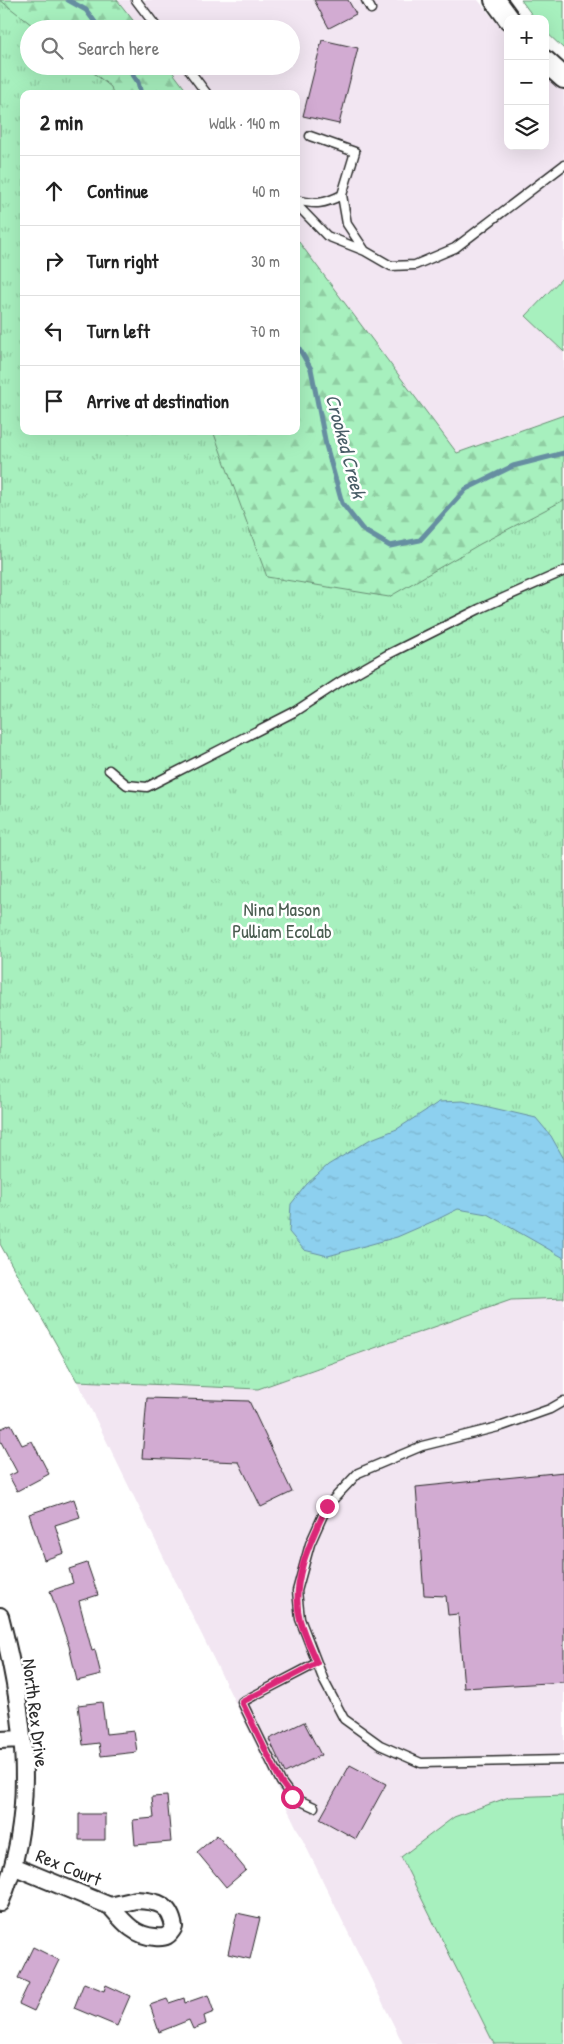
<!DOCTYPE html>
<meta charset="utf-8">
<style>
body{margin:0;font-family:"Patrick Hand",sans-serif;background:#f2f2f2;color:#222}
.controls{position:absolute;right:15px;top:15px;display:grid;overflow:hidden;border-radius:10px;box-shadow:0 5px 20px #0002}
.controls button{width:45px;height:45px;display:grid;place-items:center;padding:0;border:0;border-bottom:1px solid #e0e0e0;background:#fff;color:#222;font:25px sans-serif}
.stop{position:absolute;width:15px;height:15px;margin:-11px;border:4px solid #db2777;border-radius:50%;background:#fff}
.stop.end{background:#db2777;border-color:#fff;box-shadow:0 1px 5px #0008}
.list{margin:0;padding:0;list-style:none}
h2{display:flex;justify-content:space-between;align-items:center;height:65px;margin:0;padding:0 20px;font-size:21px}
h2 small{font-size:16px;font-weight:400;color:#767676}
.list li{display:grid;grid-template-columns:32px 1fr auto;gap:15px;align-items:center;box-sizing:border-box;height:70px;padding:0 20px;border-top:1px solid #e0e0e0}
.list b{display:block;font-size:19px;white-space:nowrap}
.list em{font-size:16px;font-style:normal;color:#767676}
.icon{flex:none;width:28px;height:28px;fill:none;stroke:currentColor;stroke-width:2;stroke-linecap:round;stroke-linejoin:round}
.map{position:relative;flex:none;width:564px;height:2044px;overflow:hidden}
.search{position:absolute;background:#fff;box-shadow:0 5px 20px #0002;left:20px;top:20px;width:280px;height:55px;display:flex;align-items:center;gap:12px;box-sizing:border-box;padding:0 18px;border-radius:28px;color:#767676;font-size:19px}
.panel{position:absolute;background:#fff;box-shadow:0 5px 20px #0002;left:20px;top:90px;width:280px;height:345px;border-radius:10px}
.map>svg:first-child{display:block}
</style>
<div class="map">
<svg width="564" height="2044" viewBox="0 0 564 2044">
<defs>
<pattern id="forest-firs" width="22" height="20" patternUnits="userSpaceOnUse" patternTransform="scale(1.25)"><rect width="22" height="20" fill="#a7f0be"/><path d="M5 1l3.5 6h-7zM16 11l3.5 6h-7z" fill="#90cea3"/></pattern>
<pattern id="park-tufts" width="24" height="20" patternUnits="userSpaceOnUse" patternTransform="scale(1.25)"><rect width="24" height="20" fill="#a7f0be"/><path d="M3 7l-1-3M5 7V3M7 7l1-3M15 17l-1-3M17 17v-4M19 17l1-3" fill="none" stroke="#90cea3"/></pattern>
<pattern id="water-ripples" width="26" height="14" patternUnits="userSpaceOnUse" patternTransform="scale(1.25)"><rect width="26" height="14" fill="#8dd0ef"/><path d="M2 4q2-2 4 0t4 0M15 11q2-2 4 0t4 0" fill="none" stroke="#7ab3cd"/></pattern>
</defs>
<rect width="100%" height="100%" fill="#fff"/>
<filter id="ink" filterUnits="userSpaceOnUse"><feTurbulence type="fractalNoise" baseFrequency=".02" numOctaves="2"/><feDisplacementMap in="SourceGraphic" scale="10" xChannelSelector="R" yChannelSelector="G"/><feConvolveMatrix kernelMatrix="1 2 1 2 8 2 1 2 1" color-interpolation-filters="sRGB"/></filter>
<g filter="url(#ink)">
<path fill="#f2e6f2" d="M117 0H478L508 36V146H545V74L564 91V415L457 453 296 238V94H189L168 66H291V29H140Z
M564 1298V2044H403L77 1381 258 1389 511 1300Z"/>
<path fill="url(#forest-firs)" stroke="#698e74" d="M0 0H117L140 29H29V66H168L189 94H24V431H296V238L457 453 564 415V562L0 914Z"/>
<path fill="url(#park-tufts)" stroke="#698e74" d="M0 0 37 29H29V66H85L111 87 113 94H24V431H213L267 577 389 597 480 544 564 500V1298L511 1300 258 1389 77 1381 0 1244Z"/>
<path fill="#a7f0be" stroke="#698e74" d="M521 0H564V49L545 31V19H535Z
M564 276V352L526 316Z
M564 1795V2044H494L401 1857 454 1817 509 1797Z"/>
<path fill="url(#water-ripples)" stroke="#668ea1" d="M463 1101 536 1118 551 1136 564 1159V1258L487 1214 458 1209 436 1220 397 1237 328 1256 304 1250 289 1232 291 1204 306 1185 328 1165 369 1140 397 1129 439 1102Z"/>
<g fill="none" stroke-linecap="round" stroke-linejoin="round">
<path stroke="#668ea1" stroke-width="5" d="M68 0 86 10 100 29
M127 66 138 82 141 94
M296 343 311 369 326 445 342 503 363 530 390 546 420 540 466 489 513 466 564 453"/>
</g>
<path fill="#d2abd2" stroke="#2b2b2b" d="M314 0H348L356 14 329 28Z
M322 40 358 48 339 124 303 116Z
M147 1398 249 1401 292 1492 261 1507 239 1462 142 1458Z
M11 1424 22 1445 32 1441 49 1474 17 1491 9 1476 17 1472 0 1440V1429Z
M564 1472V1682L464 1688 458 1614 448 1615 446 1596 424 1595 416 1487Z
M74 1499 80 1517 55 1525 64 1553 44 1560 29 1514Z
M87 1563 98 1595 79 1601 92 1651 95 1650 101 1675 77 1681 69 1646 50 1591 73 1583 69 1569Z
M102 1702 106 1734 134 1731 137 1752 101 1756 99 1743 83 1745 78 1705Z
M304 1722 321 1755 285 1773 269 1739Z
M350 1765 386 1784 356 1839 320 1819Z
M167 1796 171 1842 135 1845 133 1820 154 1818 152 1797Z
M79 1814H105V1840H79Z
M217 1835 246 1870 226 1887 197 1852Z
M237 1913 260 1918 250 1959 228 1954Z
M33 1947 59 1960 34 2011 19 2004 29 1983 18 1978Z
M84 1983 104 1991 106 1985 130 1996 117 2026 74 2008Z
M208 1995 214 2012 204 2016 206 2024 193 2029 189 2020 159 2032 150 2005 167 1999 169 2003 184 1998 185 2003Z"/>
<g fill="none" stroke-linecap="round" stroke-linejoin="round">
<defs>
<path id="service" d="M136 0 158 29
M366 0 371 9
M186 66 207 94
M310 136 355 152 342 195 347 224 365 251 391 266 415 265 455 248 564 165
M296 200C316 205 324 204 342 195
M296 204 327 236 365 251
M109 770 127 785 147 787 294 712 340 682 387 655 479 609 564 571
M564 1401 550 1409 502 1426 422 1446 358 1473 327 1506 310 1544 297 1591 300 1619 324 1681 344 1719 380 1745 421 1763 564 1760
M314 1807 292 1797 281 1782 242 1702 317 1663"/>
<path id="minor" d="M0 1616C24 1709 39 1813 0 1903
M0 1740 22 1739
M13 1866 110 1906
M136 1900C158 1901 170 1904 174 1927 169 1936 166 1938 155 1937 134 1936 123 1921 110 1906Z"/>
<path id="tertiary" d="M495 0 509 19
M545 61 564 78"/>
</defs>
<use href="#service" stroke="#2b2b2b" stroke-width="11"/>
<use href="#minor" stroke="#2b2b2b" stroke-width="20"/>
<use href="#tertiary" stroke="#2b2b2b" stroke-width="24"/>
<use href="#service" stroke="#fff" stroke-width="8"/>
<use href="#minor" stroke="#fff" stroke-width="16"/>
<use href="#tertiary" stroke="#fff" stroke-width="20"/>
</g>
</g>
<g fill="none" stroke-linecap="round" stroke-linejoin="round" filter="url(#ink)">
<path stroke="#db2777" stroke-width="6" d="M292 1797 281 1782 242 1702 317 1663C311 1649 304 1635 300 1620 290 1582 311 1540 327 1506"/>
</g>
<g text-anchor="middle" stroke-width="5" stroke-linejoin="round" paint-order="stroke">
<g font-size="19" fill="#4a5c50" stroke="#fff">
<text x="282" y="916">Nina Mason<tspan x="282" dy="22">Pulliam EcoLab</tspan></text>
</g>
<g font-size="19" fill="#2b2b2b" stroke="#fff">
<text transform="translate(36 1713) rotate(83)" y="7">North Rex Drive</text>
<text transform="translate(69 1867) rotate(22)" y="7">Rex Court</text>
</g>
<g font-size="20" font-style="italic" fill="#485d66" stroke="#fff">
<text transform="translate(346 446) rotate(75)" y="7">Crooked Creek</text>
</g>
</g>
</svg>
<div class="controls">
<button>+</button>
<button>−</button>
<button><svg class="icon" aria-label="layers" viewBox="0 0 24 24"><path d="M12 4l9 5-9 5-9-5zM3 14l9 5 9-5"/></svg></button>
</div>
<div class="stop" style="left:292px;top:1797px"></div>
<div class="stop end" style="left:327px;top:1506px"></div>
<div class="search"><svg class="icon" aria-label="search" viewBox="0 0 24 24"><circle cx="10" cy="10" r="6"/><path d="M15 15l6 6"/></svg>Search here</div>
<section class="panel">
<h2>2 min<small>Walk · 140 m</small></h2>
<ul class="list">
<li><svg class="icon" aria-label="ahead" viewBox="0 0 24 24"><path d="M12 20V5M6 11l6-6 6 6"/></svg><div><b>Continue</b></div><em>40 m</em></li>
<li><svg class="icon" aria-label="right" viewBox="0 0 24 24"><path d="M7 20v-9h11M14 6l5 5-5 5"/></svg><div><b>Turn right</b></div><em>30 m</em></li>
<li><svg class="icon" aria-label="left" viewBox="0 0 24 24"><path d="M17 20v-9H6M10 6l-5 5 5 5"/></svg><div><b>Turn left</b></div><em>70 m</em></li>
<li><svg class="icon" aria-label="arrive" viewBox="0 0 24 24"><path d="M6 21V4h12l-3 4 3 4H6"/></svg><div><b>Arrive at destination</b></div></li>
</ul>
</section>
</div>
